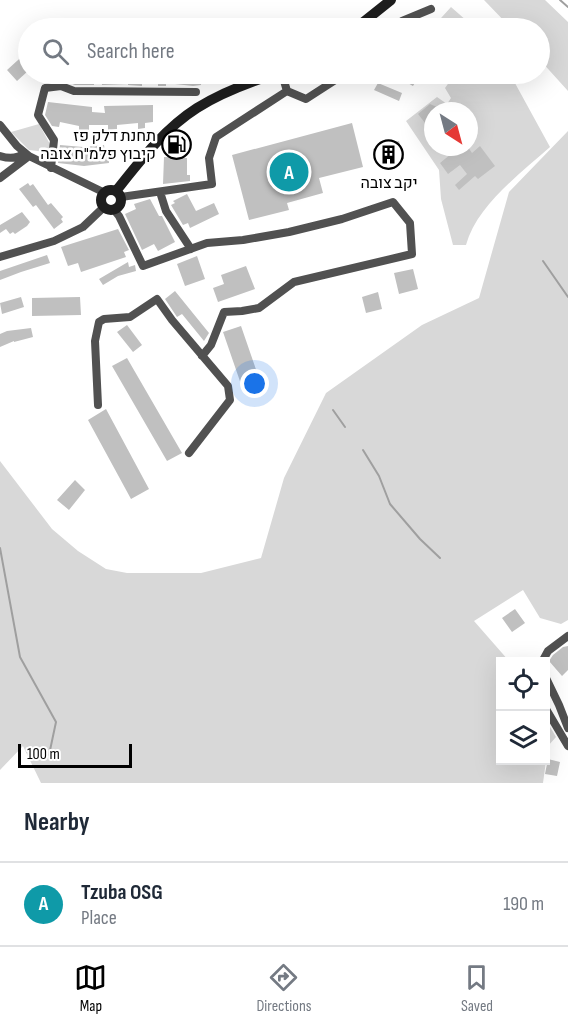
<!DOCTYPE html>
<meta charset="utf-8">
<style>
body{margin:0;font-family:"Sofia Sans Condensed",Heebo,sans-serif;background:#f2f2f3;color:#1f2937}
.controls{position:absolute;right:18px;bottom:18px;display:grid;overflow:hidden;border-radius:0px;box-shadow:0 6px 24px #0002}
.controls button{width:54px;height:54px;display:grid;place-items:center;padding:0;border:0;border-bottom:2px solid #e0e1e3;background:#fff;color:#1f2937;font:30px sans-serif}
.compass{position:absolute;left:424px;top:102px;width:54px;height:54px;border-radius:50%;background:#fff;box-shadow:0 6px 24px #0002;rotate:144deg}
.scale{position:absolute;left:18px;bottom:15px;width:114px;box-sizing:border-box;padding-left:6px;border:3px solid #000;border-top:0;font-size:16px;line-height:21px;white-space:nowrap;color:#000;-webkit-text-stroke:4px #fff;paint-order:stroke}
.you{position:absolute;left:255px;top:384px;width:21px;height:21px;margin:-15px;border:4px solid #fff;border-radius:50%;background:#1a73e8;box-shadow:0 0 0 9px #1a73e833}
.badge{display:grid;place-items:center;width:39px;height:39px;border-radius:50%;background:#000;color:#fff;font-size:20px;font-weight:700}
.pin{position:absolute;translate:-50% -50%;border:3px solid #fff;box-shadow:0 2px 6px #0006}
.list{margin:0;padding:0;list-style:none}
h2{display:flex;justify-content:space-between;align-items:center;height:78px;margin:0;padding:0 24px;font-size:26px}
h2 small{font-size:20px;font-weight:400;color:#747a83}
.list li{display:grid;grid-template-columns:39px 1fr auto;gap:18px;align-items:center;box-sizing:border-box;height:84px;padding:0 24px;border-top:2px solid #e0e1e3}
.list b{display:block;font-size:22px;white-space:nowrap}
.list p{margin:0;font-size:20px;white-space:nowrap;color:#747a83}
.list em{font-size:20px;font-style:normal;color:#747a83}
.icon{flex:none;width:33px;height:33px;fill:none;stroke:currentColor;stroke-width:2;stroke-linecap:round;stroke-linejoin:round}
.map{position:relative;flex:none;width:568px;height:783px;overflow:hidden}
.search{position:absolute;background:#fff;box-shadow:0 6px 24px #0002;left:18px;right:18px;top:18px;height:66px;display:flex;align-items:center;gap:15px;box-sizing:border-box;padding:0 21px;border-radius:33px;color:#747a83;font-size:22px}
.sheet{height:162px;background:#fff}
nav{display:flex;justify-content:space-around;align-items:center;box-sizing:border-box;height:84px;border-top:2px solid #e0e1e3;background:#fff;font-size:16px;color:#747a83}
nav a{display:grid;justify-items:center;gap:3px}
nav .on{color:#000}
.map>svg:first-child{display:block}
</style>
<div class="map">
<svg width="568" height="783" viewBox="0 0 568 783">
<rect width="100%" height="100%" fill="#fff"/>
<path fill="#d8d8d8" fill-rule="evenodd" d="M484 0H545L568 22V91L540 60V28H511Z
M451 7 475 28H432Z
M455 74H510L550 147C520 174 477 205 466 245H453L441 199 439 170 406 121 437 97 447 104 451 98 445 88ZM433 111H469V147H433Z
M39 124 51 146 46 152 29 150 11 132Z
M568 131V620L561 624 540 618 523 590 474 621 509 661 500 662V760H546V720L556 737 548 746 543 783H41L23 746 0 770V461L52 529 78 551 106 569 127 573H201L261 558 284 478 326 393 422 325 479 298 509 192Z"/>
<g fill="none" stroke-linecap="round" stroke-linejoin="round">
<path stroke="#9f9f9f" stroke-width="2" d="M560 0 568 7
M543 261 568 297
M333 410 345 427
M363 450 379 476 390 504 420 539 440 558
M0 548 20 657 56 722 49 755"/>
</g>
<path fill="#c0c0c0" d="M28 51V71L17 81 7 70Z
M68 74H94V85H75L67 82Z
M101 74H202L201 85 193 86 166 83V86H158V83L142 84V86L128 85V84L102 85Z
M392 74H420L413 86Z
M378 83 402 93 399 101 374 90Z
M48 102 92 107V112L105 113 104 106 153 105V122L145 123V128L138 129V123L117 125V129L108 130V125H89V131L79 130V126L60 122 59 127 52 126 45 115Z
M430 104 446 111H433V133L418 114Z
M352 123 363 167 319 178 323 193 287 203 289 210 249 220 232 155Z
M399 141 404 159 379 167 373 149Z
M60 145 83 147 104 145 105 152 108 151 109 163 84 166 58 163Z
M480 146 495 166 478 179 475 176 459 190 455 185 467 174 460 165 448 174 440 163 451 154 446 147H468L472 153Z
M164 157 187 158V175H190V181L163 184Z
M28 183 30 186 33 184 48 205 51 203 63 217 61 219 63 222 54 229 36 205 33 207 19 189Z
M187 194 196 211 214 203 219 214 190 228 188 223 183 225 171 205 175 203 173 201Z
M150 199 159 216H162L175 242 158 251 154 244 142 250 125 214 136 209 134 204Z
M22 212 30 222 27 226 15 234 13 232 10 234 6 229 0 233V225Z
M118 229 129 250 124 252 126 257 81 272 78 263 68 266 61 247Z
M47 255 50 263 21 272 0 280V271Z
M197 256 205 279 185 286 177 264Z
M128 262 129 267 135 265 136 271 118 276 103 285 99 279Z
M246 266 255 289 218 302 213 288 224 284 221 275Z
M413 269 418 289 399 294 394 273Z
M175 291 209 333 204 341 182 314 177 317 165 299Z
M378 292 382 309 366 313 362 297Z
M21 297 24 307 2 314 0 303Z
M80 297 81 315 32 316V298Z
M127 325 142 345 133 352 117 332Z
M241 326 261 384 243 390 223 332Z
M31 328 33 337 14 342V341L0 347V334L7 331Z
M127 358 182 453 167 461 112 366Z
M106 409 149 489 131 499 88 420Z
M75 480 85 490 69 510 57 500Z
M515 609 525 623 512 632 502 618Z
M568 646V670L562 676 549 661 553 655 563 647Z
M548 759 560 762 557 776 545 774Z"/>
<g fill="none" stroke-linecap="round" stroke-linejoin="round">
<path stroke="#515151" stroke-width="8" d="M392 28 402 21 431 9
M282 74 287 91
M0 125 17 146 29 156 105 193
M0 156C9 159 17 159 25 153
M51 168 54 140 38 115 45 88 61 86 74 91 196 92
M0 178 29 156
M160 192 166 211 191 249
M121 197 212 184 209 158 216 137 287 91 306 99 337 79 342 74
M114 210 119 216 143 266 207 243 243 240 289 232 342 219 393 202 410 223 412 254 294 282 259 308 242 311 224 312 211 345 202 356
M0 257 54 241 83 227 104 207
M98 405 95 341 99 322 104 319 130 317 157 299 172 320 228 386 230 400 189 453
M542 662 548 651 568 636
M546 678 559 705 568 728
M546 709 568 746"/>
<path stroke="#1e1e1e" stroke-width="10" d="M356 28 391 0
M101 200a10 10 0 1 1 20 0a10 10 0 1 1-20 0Z
M116 191C140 161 164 129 197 108 219 94 250 82 275 74"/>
</g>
<defs>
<symbol id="fuel-ring" viewBox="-11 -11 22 22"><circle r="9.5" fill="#fff" stroke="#000" stroke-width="1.5"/><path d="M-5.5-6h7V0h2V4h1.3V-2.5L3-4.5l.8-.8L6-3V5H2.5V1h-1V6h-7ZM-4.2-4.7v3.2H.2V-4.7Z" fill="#000"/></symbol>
<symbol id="building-ring" viewBox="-11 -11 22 22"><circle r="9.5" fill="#fff" stroke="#000" stroke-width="1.5"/><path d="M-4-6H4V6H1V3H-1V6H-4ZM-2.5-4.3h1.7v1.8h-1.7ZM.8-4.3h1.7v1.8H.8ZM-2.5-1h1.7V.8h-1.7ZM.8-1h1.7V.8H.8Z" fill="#000"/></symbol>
</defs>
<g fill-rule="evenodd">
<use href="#fuel-ring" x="160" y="128" width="33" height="33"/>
<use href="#building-ring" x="372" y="138" width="33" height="33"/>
</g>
<g text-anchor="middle" stroke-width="5" stroke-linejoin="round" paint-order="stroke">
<g font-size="16" fill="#000" stroke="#fff" text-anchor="end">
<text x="156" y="141">תחנת דלק פז<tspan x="156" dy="18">קיבוץ פלמ"ח צובה</tspan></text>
<text x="389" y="188" text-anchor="middle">יקב צובה</text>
</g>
</g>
</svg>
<div class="controls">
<button><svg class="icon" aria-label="locate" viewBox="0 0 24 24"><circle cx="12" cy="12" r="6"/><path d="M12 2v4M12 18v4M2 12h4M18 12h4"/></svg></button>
<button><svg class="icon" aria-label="layers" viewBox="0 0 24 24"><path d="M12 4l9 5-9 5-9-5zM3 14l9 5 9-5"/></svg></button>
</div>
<svg class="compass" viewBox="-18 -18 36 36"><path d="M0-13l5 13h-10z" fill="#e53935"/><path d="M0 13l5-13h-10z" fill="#747a83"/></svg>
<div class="scale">100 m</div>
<div class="you"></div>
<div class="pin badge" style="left:289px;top:172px;background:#0f9aa8">A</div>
<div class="search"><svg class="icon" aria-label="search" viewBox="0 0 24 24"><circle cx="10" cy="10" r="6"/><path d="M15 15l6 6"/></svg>Search here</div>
</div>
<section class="sheet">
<h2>Nearby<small></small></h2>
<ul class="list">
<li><span class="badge" style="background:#0f9aa8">A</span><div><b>Tzuba OSG</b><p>Place</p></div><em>190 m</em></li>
</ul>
</section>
<nav>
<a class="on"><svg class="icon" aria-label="map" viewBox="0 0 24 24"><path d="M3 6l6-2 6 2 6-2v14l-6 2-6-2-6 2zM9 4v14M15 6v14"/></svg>Map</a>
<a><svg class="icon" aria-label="directions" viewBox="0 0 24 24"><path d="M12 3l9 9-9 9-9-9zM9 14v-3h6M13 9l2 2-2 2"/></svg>Directions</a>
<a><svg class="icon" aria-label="saved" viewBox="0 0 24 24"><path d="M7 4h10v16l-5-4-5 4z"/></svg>Saved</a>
</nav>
